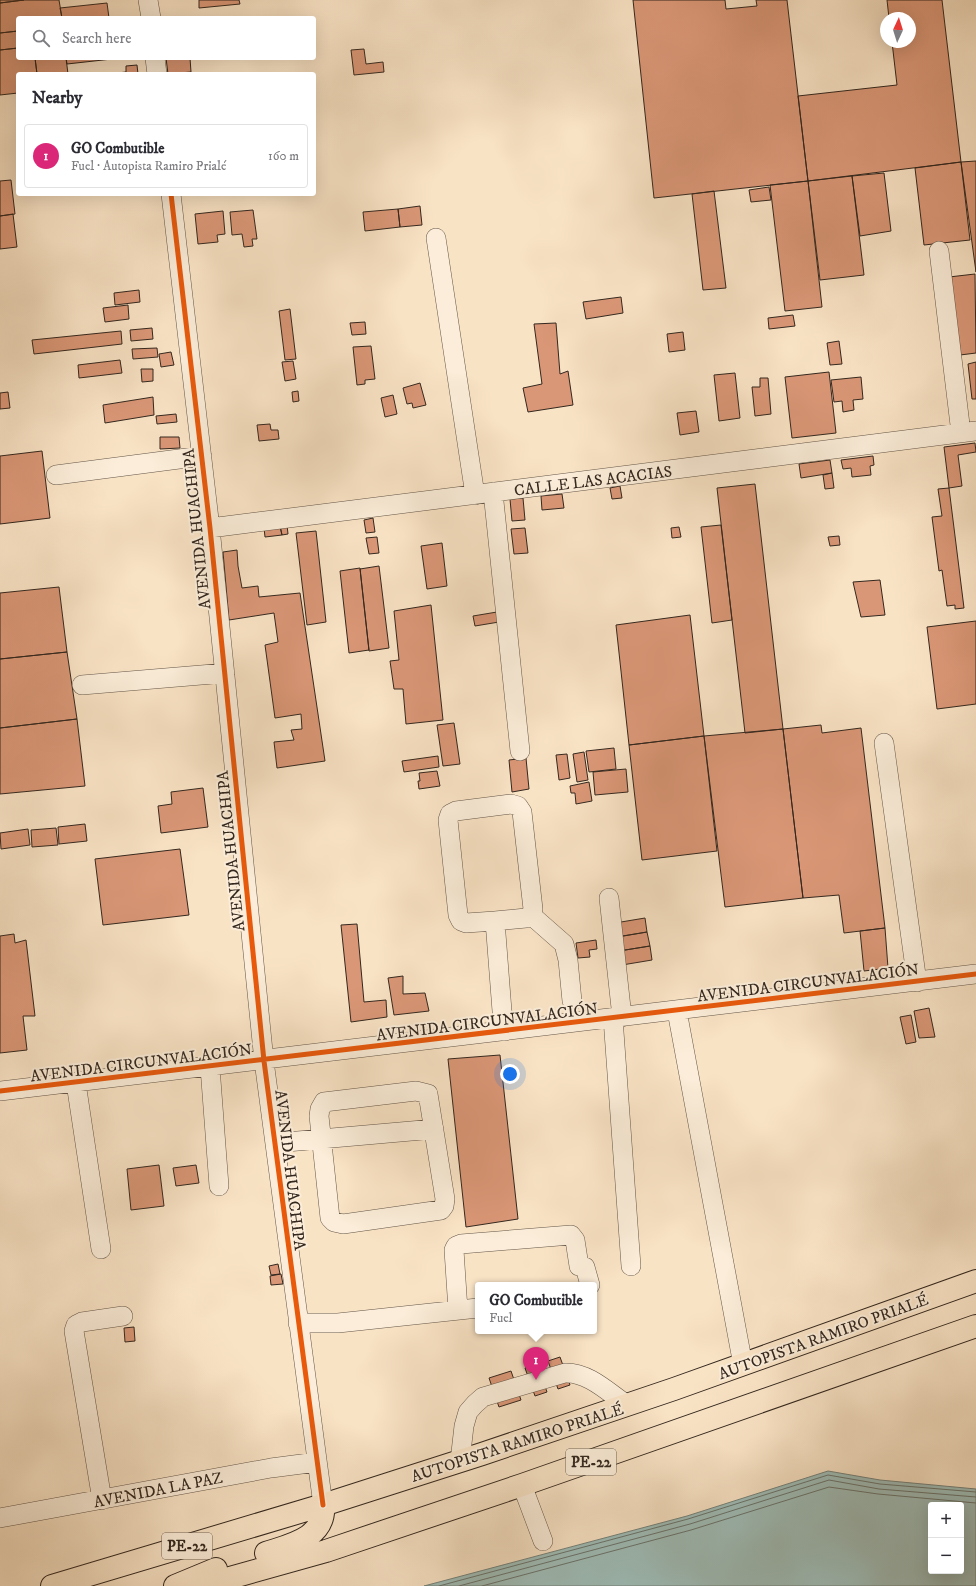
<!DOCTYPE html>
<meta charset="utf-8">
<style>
body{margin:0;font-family:"IM FELL DW Pica",serif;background:#f2f2f3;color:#2b2b33}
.controls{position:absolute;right:12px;bottom:12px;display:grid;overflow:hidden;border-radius:4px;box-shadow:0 4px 16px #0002}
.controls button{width:36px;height:36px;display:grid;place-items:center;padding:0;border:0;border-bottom:1px solid #e1e1e2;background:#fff;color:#2b2b33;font:20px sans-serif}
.compass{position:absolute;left:880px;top:12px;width:36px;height:36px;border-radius:50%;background:#fff;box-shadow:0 4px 16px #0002;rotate:4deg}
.you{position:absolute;left:510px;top:1074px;width:14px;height:14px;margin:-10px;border:3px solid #fff;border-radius:50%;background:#1a73e8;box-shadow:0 0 0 6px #1a73e833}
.badge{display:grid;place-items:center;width:26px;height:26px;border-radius:50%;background:#db2777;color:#fff;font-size:13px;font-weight:700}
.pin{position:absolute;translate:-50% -33px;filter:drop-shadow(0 1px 2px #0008)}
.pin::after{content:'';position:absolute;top:21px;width:14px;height:12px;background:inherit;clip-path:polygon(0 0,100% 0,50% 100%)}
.popup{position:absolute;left:475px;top:1282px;width:122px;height:52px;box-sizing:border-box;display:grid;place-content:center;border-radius:4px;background:#fff;filter:drop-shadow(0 1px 3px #0005);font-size:13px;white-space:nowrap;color:#7c7c81}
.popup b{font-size:15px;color:#2b2b33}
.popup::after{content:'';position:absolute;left:50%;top:100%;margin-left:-8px;border:8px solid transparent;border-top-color:#fff}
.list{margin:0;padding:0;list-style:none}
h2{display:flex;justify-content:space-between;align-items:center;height:52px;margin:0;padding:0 16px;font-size:17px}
h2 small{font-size:13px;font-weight:400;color:#7c7c81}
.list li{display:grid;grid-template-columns:26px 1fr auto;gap:12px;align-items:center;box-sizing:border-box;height:64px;margin:0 8px 8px;padding:0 8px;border:1px solid #e1e1e2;border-radius:4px}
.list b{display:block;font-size:15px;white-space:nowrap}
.list p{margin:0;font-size:13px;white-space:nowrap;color:#7c7c81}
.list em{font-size:13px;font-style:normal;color:#7c7c81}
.icon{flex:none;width:22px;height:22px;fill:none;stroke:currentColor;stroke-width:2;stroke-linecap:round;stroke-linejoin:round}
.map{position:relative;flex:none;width:976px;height:1586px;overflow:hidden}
.search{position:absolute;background:#fff;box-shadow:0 4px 16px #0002;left:16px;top:16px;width:300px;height:44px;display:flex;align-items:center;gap:10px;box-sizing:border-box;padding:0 14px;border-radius:4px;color:#7c7c81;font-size:15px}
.panel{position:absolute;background:#fff;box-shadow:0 4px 16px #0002;left:16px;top:72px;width:300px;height:124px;border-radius:4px}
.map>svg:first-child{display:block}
</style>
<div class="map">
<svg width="976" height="1586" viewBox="0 0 976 1586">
<rect width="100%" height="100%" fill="#f9e3c5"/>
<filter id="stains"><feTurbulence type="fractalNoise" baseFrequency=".005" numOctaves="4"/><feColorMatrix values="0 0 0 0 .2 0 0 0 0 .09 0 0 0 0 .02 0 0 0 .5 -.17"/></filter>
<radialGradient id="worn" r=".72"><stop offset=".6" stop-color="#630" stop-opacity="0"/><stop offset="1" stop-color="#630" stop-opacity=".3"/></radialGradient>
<path fill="#9ebdb8" stroke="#73817a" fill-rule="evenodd" d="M828 1471 880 1480 976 1489V1586H424L687 1516ZM931 1505H961V1571H931Z"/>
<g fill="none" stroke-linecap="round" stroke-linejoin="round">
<path stroke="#68726b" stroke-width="1" d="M439 1586 688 1519 828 1475 880 1484 976 1492
M459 1586 690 1524 829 1480 879 1489 976 1497
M482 1586 691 1530 829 1487 878 1494 976 1503"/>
</g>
<path fill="#da9777" stroke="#33271e" d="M0 0H24L0 3Z
M24 0H59L62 18H18V31L0 33V3Z
M199 0H239L240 4 199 8Z
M633 0H725L726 9 757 6 756 0H787L808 181 654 198Z
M887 0H942L961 162 808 181 798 96 897 85 892 42H910V18H889Z
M107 3 109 18H62L60 8Z
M18 31V48L0 50V33Z
M18 48V58H35L37 74H18V93L0 95V50Z
M364 49 366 64 383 62 384 72 354 75 351 50Z
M35 58H66L68 74H37Z
M66 58H121L67 64Z
M166 58H190L191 72 168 74Z
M137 65 138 74H109L126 72V66Z
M976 161V272L961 162Z
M961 162 970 240 924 245 915 168Z
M884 173 891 231 860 236 852 176Z
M852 176 864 275 820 280 808 181Z
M11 180 15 214 0 216V181Z
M808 181 822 307 785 311 770 185Z
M769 187 771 200 751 202 749 190Z
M714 191 726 288 703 290 692 194Z
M420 206 422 225 400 227 398 209Z
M398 209 400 227 365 231 363 212Z
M253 210 257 239H252L253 246 244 247 242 234 232 235 230 212Z
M223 211 225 234 217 235 218 242 198 244 195 214Z
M13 214 17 247 0 249V216Z
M975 274 976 353 960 355 949 277Z
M139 290 140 302 115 305 114 293Z
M621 297 623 313 586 319 583 302Z
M128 305 129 319 105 322 103 308Z
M290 309 296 359 285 360 279 311Z
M793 315 795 326 769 329 768 318Z
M365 322 366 334 352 335 350 323Z
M556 323 560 374 568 371 573 405 528 412 523 388 542 384 534 324Z
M152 328 153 339 131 341 130 330Z
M121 331 122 344 34 354 32 340Z
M683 332 685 350 669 352 667 334Z
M839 341 842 364 830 365 827 343Z
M371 346 375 379 365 380V384L357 385 353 347Z
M157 348 158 357 133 359 132 349Z
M171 352 174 365 161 367 159 354Z
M120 360 122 373 79 378 78 365Z
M293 361 296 379 285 381 282 362Z
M976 362V399H972L968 364Z
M141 369H153V381L142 382Z
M829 372 836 433 792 438 785 377Z
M735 373 740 418 719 421 714 375Z
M861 377 863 399 853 400 854 410 843 412 842 401 834 402 831 380Z
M760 378H768L771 414 755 416 752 387H760Z
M420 383 426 405 413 408 412 403 407 404 403 388Z
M298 391 299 401 293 402 292 392Z
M8 392 10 408 0 409V393Z
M393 395 397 414 385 417 381 398Z
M153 397 154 415 105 423 103 405Z
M696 411 699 432 680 435 677 413Z
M176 414 177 422 157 424 156 416Z
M270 424 271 430H278L279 439 259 441 257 425Z
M160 437H179L180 448 160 449Z
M975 443 976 452 958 455 962 486 949 488 944 447Z
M42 451 50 518 0 524V456Z
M873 456 874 465 870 466 871 475 852 477 851 468 843 469 841 460Z
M830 460 832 473 801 478 799 464Z
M832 473 834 488 825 489 823 475Z
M755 484 783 729 745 733 717 488Z
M620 486 622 498 612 499 610 488Z
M949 488 964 608 955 609V605L947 606 942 570 939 571 932 517 942 516 938 489Z
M562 494 564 508 542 510 541 496Z
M523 498 525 520 512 521 510 499Z
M373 518 375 532 366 533 364 520Z
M287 525 288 534 282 535 280 526Z
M721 525 732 620 712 623 701 527Z
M280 526 282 535 265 537 264 528Z
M679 527 681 537 672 538 671 528Z
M525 528 528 553 514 554 511 529Z
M316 531 326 622 307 625 296 533Z
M839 536 840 545 830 546 828 537Z
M377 537 379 553 369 554 366 538Z
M442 543 447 586 427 589 421 546Z
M237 550 238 566 242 588 258 586 259 597 300 593 325 761 277 768 274 742 294 740 291 730 302 729 301 714 275 718 265 645 278 642 274 613 229 620 223 552Z
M379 566 389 648 369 651 360 569Z
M360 568 369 650 349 653 340 571Z
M880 580 885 615 861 617 853 582Z
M59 587 67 652 0 659V593Z
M431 605 443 720 406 724 403 689H394L390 661 399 660 394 611Z
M497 612 499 622 475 626 473 616Z
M690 615 704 736 629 745 616 625Z
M976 621V704L937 709 927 627Z
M67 652 77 719 0 728V659Z
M77 719 85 786 0 794V728Z
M454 723 460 764 443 766 437 725Z
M821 725 822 733 861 728 885 928 844 933 839 895 803 898 783 729Z
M783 729 803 898 725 907 704 736Z
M704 736 717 851 642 860 629 745Z
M614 748 616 769 589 772 586 751Z
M584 752 588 780 577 782 573 754Z
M567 754 570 778 559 780 556 755Z
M438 756 439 767 404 772 402 761Z
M526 758 529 789 512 792 509 760Z
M626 769 628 792 595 795 593 772Z
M437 771 440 786 419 789 418 781H420L419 773Z
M589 782 592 801 576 804 575 793H571L570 786Z
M203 788 208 827 161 833 158 806 172 804 171 792Z
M85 824 87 841 59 844 58 827Z
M56 828 58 845 32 847 31 830Z
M28 829 30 845 1 849 0 833Z
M180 849 189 915 103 925 95 859Z
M645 918 647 932 617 937 615 923Z
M357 924 364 1002 386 1000 387 1017 351 1022 341 925Z
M885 928 888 968 864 971 860 931Z
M647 932 650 946 619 951 617 937Z
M14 934 15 943 26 940 35 1016H23L27 1050 0 1053V936Z
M596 940 597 949 589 950 590 957 578 958 576 943Z
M650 946 652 960 622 965 619 951Z
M403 976V994L425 993 429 1011 394 1015 388 978Z
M929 1008 935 1037 919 1038 914 1011Z
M911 1015 916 1042 906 1044 900 1017Z
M500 1055 518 1219 466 1227 448 1059Z
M159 1165 164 1206 131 1210 127 1169Z
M196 1165 199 1183 176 1186 173 1168Z
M278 1264 280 1274 271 1275 269 1266Z
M281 1274 283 1284 271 1285 270 1276Z
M134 1327 135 1341 125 1342 124 1328Z
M560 1357 570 1385 558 1389 548 1361Z
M537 1364 547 1392 535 1396 525 1368Z
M511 1371 521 1400 499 1407 489 1378Z"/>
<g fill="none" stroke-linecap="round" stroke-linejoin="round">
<defs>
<path id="minor" d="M148 0 151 18
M155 58 157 74
M171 194 210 528 264 1061 323 1505
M436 238 475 495
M939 251 961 433
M56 475 202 456
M493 492 520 751
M210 528 976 431
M82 685 225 673
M884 743 917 982
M609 898 622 1017
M531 915 564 944 568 960 572 1001
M495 921 466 923 461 921 458 915 448 820 450 814 456 811 511 804 518 806 522 812 533 909 531 915 526 918 495 921 502 1011 506 1031
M677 1011 743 1365
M613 1018 631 1266
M210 1067 219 1186
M76 1083 101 1249
M0 1091 976 974
M416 1091 428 1094 445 1199 444 1206 441 1210 343 1224 334 1222 330 1218 319 1116 320 1109 324 1102Z
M275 1143 434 1129
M458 1310 454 1250 456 1246 461 1244 571 1235 575 1240 579 1266 585 1267 590 1285
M298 1323H338L478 1308
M460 1461 464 1426 468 1412 475 1404 483 1397 565 1373C588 1372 608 1392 627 1405
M522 1485 543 1541
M102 1500 74 1331 76 1325 82 1322 123 1316
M0 1518 271 1468 317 1462"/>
<path id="highway" d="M266 1553C290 1545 326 1538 323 1505
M52 1586 323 1505 482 1454 674 1389 976 1281
M175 1586 216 1569
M201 1586 326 1551 522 1485 976 1326"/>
</defs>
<use href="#minor" stroke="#645648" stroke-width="20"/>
<use href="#highway" stroke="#33271e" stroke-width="24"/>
<use href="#minor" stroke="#fbedd9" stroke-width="19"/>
<use href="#highway" stroke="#f9e3c5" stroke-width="22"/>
<defs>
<path id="cycleway" d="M171 194 210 528 264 1061 323 1505
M0 1091 976 974"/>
</defs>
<use href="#cycleway" stroke="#fbedd9" stroke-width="8"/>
<use href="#cycleway" stroke="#e8590c" stroke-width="5"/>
</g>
<g text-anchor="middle" stroke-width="4" stroke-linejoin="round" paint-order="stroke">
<g fill="#fbedd9" stroke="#6f6256" stroke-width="1">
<rect x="566" y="1449" width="50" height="26" rx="3"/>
<rect x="162" y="1533" width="50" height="26" rx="3"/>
</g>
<g font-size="15" font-weight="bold" fill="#33271e">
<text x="591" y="1467">PE-22</text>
<text x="187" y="1551">PE-22</text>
</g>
<g font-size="16" fill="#33271e" stroke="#fbedd9">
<text transform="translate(593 480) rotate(-7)" y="6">CALLE LAS ACACIAS</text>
<text transform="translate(196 529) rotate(-96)" y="6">AVENIDA HUACHIPA</text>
<text transform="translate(230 851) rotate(-96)" y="6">AVENIDA HUACHIPA</text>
<text transform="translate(808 982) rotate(-7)" y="6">AVENIDA CIRCUNVALACIÓN</text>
<text transform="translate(487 1021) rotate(-7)" y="6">AVENIDA CIRCUNVALACIÓN</text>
<text transform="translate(141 1062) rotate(-7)" y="6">AVENIDA CIRCUNVALACIÓN</text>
<text transform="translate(291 1170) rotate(83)" y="6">AVENIDA HUACHIPA</text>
<text transform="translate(823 1336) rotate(-20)" y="6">AUTOPISTA RAMIRO PRIALÉ</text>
<text transform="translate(517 1442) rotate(-18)" y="6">AUTOPISTA RAMIRO PRIALÉ</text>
<text transform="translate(158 1489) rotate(-11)" y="6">AVENIDA LA PAZ</text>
</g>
</g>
<rect width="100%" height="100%" filter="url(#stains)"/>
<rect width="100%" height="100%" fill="url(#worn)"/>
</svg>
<div class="controls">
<button>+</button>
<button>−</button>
</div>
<svg class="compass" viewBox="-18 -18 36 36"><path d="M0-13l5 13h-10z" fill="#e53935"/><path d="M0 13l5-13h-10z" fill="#7c7c81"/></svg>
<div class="you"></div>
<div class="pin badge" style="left:536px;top:1380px">1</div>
<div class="popup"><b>GO Combutible</b>Fuel</div>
<div class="search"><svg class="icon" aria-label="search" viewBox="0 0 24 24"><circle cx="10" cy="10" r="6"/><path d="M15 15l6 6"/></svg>Search here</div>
<section class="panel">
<h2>Nearby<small></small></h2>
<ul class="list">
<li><span class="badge">1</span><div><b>GO Combutible</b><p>Fuel · Autopista Ramiro Prialé</p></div><em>160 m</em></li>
</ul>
</section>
</div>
